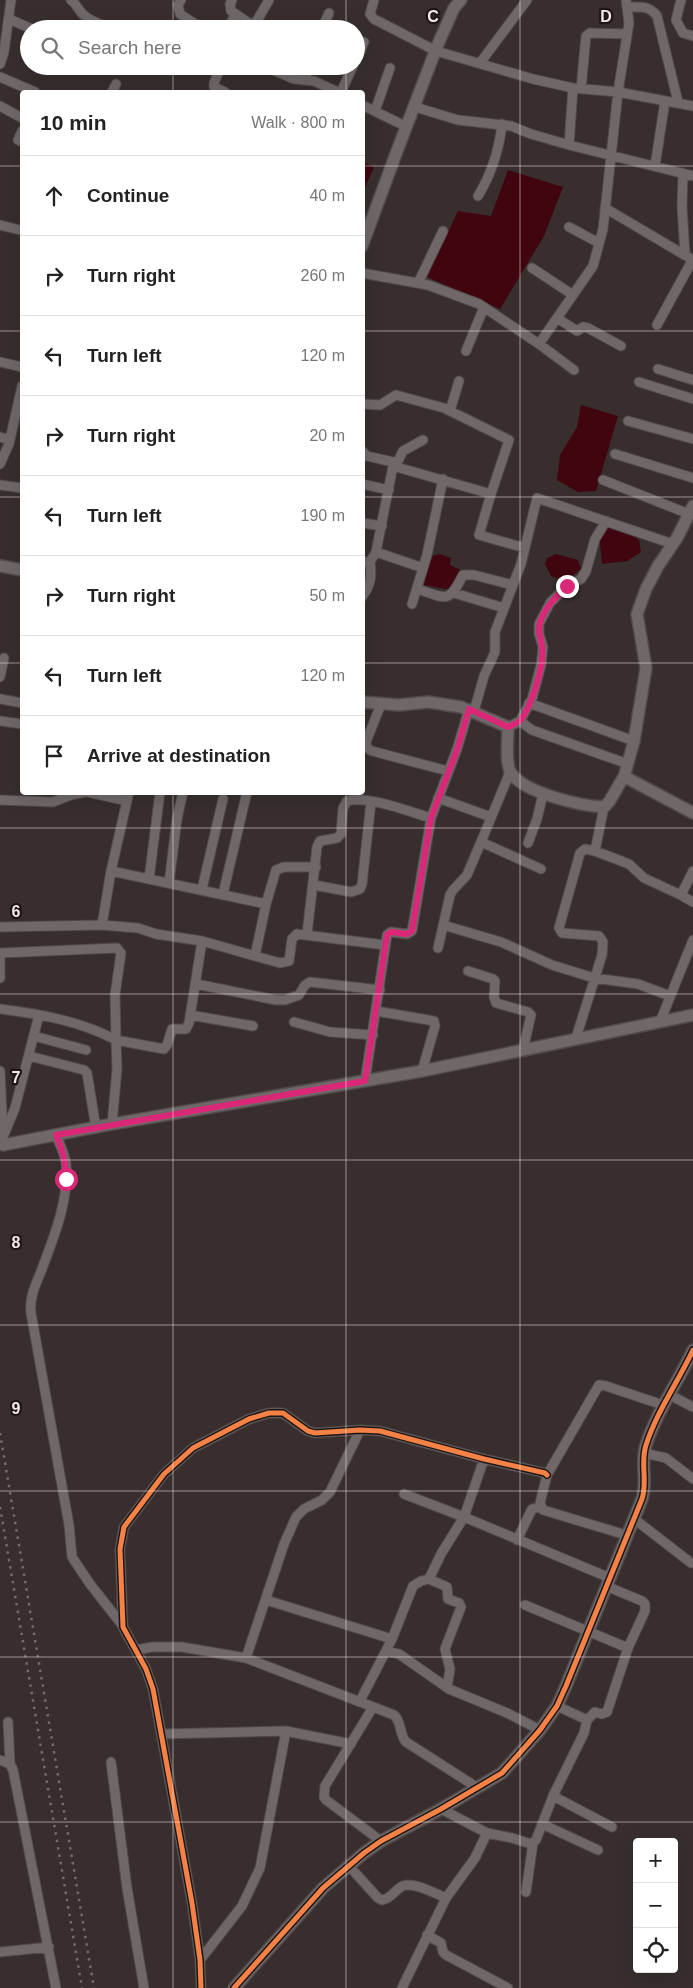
<!DOCTYPE html>
<meta charset="utf-8">
<style>
body{margin:0;font-family:Arial,sans-serif;background:#f2f2f2;color:#222}
.controls{position:absolute;right:15px;bottom:15px;display:grid;overflow:hidden;border-radius:5px;box-shadow:0 5px 20px #0002}
.controls button{width:45px;height:45px;display:grid;place-items:center;padding:0;border:0;border-bottom:1px solid #e0e0e0;background:#fff;color:#222;font:25px sans-serif}
.stop{position:absolute;width:15px;height:15px;margin:-11px;border:4px solid #db2777;border-radius:50%;background:#fff}
.stop.end{background:#db2777;border-color:#fff;box-shadow:0 1px 5px #0008}
.list{margin:0;padding:0;list-style:none}
h2{display:flex;justify-content:space-between;align-items:center;height:65px;margin:0;padding:0 20px;font-size:21px}
h2 small{font-size:16px;font-weight:400;color:#767676}
.list li{display:grid;grid-template-columns:32px 1fr auto;gap:15px;align-items:center;box-sizing:border-box;height:80px;padding:0 20px;border-top:1px solid #e0e0e0}
.list b{display:block;font-size:19px;white-space:nowrap}
.list em{font-size:16px;font-style:normal;color:#767676}
.icon{flex:none;width:28px;height:28px;fill:none;stroke:currentColor;stroke-width:2;stroke-linecap:round;stroke-linejoin:round}
.map{position:relative;flex:none;width:693px;height:1988px;overflow:hidden}
.search{position:absolute;background:#fff;box-shadow:0 5px 20px #0002;left:20px;top:20px;width:345px;height:55px;display:flex;align-items:center;gap:12px;box-sizing:border-box;padding:0 18px;border-radius:28px;color:#767676;font-size:19px}
.panel{position:absolute;background:#fff;box-shadow:0 5px 20px #0002;left:20px;top:90px;width:345px;height:705px;border-radius:5px}
.map>svg:first-child{display:block}
</style>
<div class="map">
<svg width="693" height="1988" viewBox="0 0 693 1988">
<rect width="100%" height="100%" fill="#382e2e"/>
<path fill="#40050e" d="M363 163 374 167 363 192Z
M508 170 563 187 544 236 500 309 427 277 458 211 491 216Z
M581 405 618 416 596 491 578 492 557 480 560 455 577 427Z
M611 525 627 530 639 540 641 552 627 561 602 564 599 534Z
M440 554 451 558 450 565 460 570 452 590 424 585 428 557Z
M556 554 578 560 581 569 573 575 570 583 551 576 545 564 547 558Z"/>
<g fill="none" stroke-linecap="round" stroke-linejoin="round">
<defs>
<path id="minor" d="M71 0C77 4 78 11 85 16 92 22 103 25 112 29
M181 0 178 5 180 14 203 29
M232 0 230 4 231 11 249 23 255 24 269 0
M374 0 370 14 374 19 436 51 533 79 573 88 618 92 693 106
M681 0 676 20 683 33 693 36
M627 7C640 7 649 5 657 16L678 102
M9 19 32 29
M227 29 236 14
M322 29 329 13
M356 60 364 42
M480 63 527 0
M0 64 4 52 11 0
M85 66 88 68
M221 66 214 83V87L225 92
M264 66 294 79 314 81 338 92
M0 77 35 92
M306 79 308 66
M581 89 586 36 590 33 627 34
M112 92 116 84
M341 92 353 66
M362 105 407 127
M0 106 22 118
M415 107 458 120 511 126 531 134 569 145 693 176
M375 111 390 68
M22 131 18 140 22 142
M569 145 573 88
M655 166 665 101
M683 173 682 207 685 254
M478 196C492 173 499 151 502 124
M605 208 693 260
M0 225 20 230
M569 227 599 243
M532 268 573 295
M362 273 428 285 479 304 539 344 593 266 603 229 618 92 629 23 626 0
M418 283 443 231
M557 318 577 331 583 327 588 328 621 346
M657 325 693 259
M539 344 574 370
M466 351 484 307
M0 362 22 367
M658 369 693 380
M639 382 693 399
M362 404 380 405 396 395 444 408 509 440 491 494 393 466 376 552 370 562H362
M450 411 459 381
M628 421 693 439
M0 437 10 440
M362 451 367 456 393 462 398 461 403 451 423 440
M615 454 693 478
M0 464 9 444 22 386
M603 480 689 514
M362 484 389 490
M0 485 22 488
M491 494 479 535 525 548
M362 523 382 526
M376 552 423 568
M417 589C446 598 448 605 463 575H474L513 585
M454 593 504 608
M362 597C371 585 372 576 370 562
M412 604 427 555 443 479
M0 677 4 658
M0 699 22 703
M529 703 634 741
M381 704 366 742 367 748 372 751 448 771
M474 711 484 676 495 652V632L521 564 537 498 673 544
M0 721 22 724
M520 721 532 730 628 764
M508 727 520 721 532 699 541 665 543 647 539 634V624L550 603 567 586 581 579 586 571 595 539 606 521
M510 772 481 842 541 869
M87 792 127 801
M438 798 491 817
M0 800 53 802 71 795 85 792
M528 843 537 819 543 794
M595 851 629 864 644 878 683 896
M111 871 266 904 255 956
M693 871 682 893 684 897 693 902
M149 879 160 792
M169 883 177 819 183 792
M314 885 351 892 360 889 362 884 371 802
M202 889 223 799
M223 894 247 792
M266 904 276 870 284 867H316
M102 925 111 871 129 792
M443 925 501 942 552 965 594 978 638 984 670 996
M0 927 102 925 138 928 156 934 202 941 280 963 289 961 292 939 297 934 385 945
M307 934 317 847 320 841 337 838 341 834 343 808 347 801C368 795 410 812 431 818
M438 948 450 895 453 890 467 875 481 842
M468 971 493 979 495 981 494 997 496 1003 528 1012 531 1015 523 1050
M0 978V953L117 948 121 953 115 995 116 1040C80 1021 40 1014 0 1009
M196 984 276 1000H285L299 995 305 985 310 982 380 990
M376 1011 434 1021 435 1026 422 1071
M190 1015 253 1026
M294 1022 330 1032 373 1035
M660 1022 693 940
M34 1036 86 1050
M576 1038 602 955 603 942 599 936 562 933 559 928 580 853 585 849 595 851 604 807
M29 1056 84 1070 87 1073 96 1128
M0 1071 3 1135
M365 1081 387 935 391 932 407 934 412 931 431 818 457 749 469 709
M112 1124 117 1069 116 1040 164 1049 167 1045 172 1029H186L189 1023 202 941
M56 1135C60 1145 65 1154 66 1164 69 1201 54 1236 42 1269 36 1284 29 1297 31 1313L69 1525 72 1557 90 1584 123 1626
M3 1137 15 1108 39 1015
M670 1395 693 1407
M644 1453 666 1458 693 1479
M484 1459 464 1517 441 1554 429 1579 447 1587 448 1599 459 1603 461 1607 445 1649 450 1669 447 1687 449 1689 507 1713 540 1730
M404 1494 464 1517 610 1578
M633 1518 691 1563
M626 1535 543 1510 540 1503 547 1475 599 1385 606 1386 663 1405
M517 1540 532 1509 540 1507
M266 1600 392 1639
M525 1605 628 1648
M136 1650 152 1647H182L246 1658 394 1715C402 1722 399 1734 406 1742L478 1788
M386 1651 399 1654 449 1689
M246 1658 284 1544 296 1517 304 1509 322 1500 330 1492 360 1430
M360 1701 392 1639 413 1586 421 1581 429 1579
M373 1707 325 1786 324 1797 326 1800 381 1841
M587 1720 595 1712 602 1714 607 1712 628 1648 645 1611V1604L642 1601 606 1586
M8 1722 10 1764
M286 1731 351 1744
M162 1734 286 1731 260 1868 242 1906 200 1960
M0 1760 10 1764 13 1770 56 1988
M111 1762 127 1888 144 1988
M553 1796 612 1827
M542 1824 598 1850
M487 1833 512 1838 531 1844 536 1840 553 1796 584 1733 587 1720 557 1706
M349 1866 378 1898 382 1900C391 1899 394 1891 401 1887 411 1880 436 1894 446 1898
M526 1892 533 1843
M427 1935 441 1943 443 1952 446 1955 508 1988
M0 1952 49 1947
M201 1988 200 1960 192 1903 153 1689 146 1669 123 1627 120 1549 124 1527 164 1474 193 1448 249 1419 269 1413H283L308 1431 315 1433 360 1430 380 1431 484 1459 545 1473 547 1475
M402 1988 446 1898 475 1858 487 1833 441 1809"/>
<path id="tertiary" d="M362 246 397 151 438 44 454 8 461 0
M0 566 22 570
M362 702 399 705 428 702 461 707 508 727C508 739 505 764 511 773 524 793 581 806 604 807L609 802 623 778 625 777 693 813
M624 777 634 741 646 668 637 614 646 589 658 566 677 538 693 506
M3 1145 112 1124 422 1071 693 1015
M234 1988 323 1888 364 1853 381 1841 441 1809 502 1773 540 1730 557 1706 566 1686 642 1499C648 1481 640 1463 646 1445 657 1411 678 1382 693 1350"/>
</defs>
<use href="#minor" stroke="#524a4a" stroke-width="11"/>
<use href="#tertiary" stroke="#524a4a" stroke-width="14"/>
<use href="#minor" stroke="#706868" stroke-width="9"/>
<use href="#tertiary" stroke="#706868" stroke-width="11"/>
<path stroke="#746c6b" stroke-width="2.5" stroke-dasharray="2.5 5" stroke-linecap="butt" d="M0 1433 94 1988
M0 1507 82 1988"/>
<defs>
<path id="cycleway" d="M201 1988 200 1960 192 1903 153 1689 146 1669 123 1627 120 1549 124 1527 164 1474 193 1448 249 1419 269 1413H283L308 1431 315 1433 360 1430 380 1431 484 1459 545 1473 547 1475
M234 1988 323 1888 364 1853 381 1841 441 1809 502 1773 540 1730 557 1706 566 1686 642 1499C648 1481 640 1463 646 1445 657 1411 678 1382 693 1350"/>
</defs>
<use href="#cycleway" stroke="#1e1615" stroke-width="8"/>
<use href="#cycleway" stroke="#f48246" stroke-width="5"/>
</g>
<g fill="none" stroke-linecap="round" stroke-linejoin="round">
<path stroke="#db2777" stroke-width="6" d="M66 1179C66 1162 63 1151 56 1135L365 1081 387 935 391 932 407 934 412 931 431 818 457 750 469 709 508 727C512 725 518 723 521 720 532 704 545 665 542 646 541 638 537 631 540 623 544 608 556 597 567 586"/>
</g>
<path fill="none" stroke="#f4e8e8" stroke-width="1" stroke-opacity="0.55" d="M173 0V29M346 0V29M520 0V1988M173 66V92M346 66V92M0 166H22M362 166H693M0 331H22M362 331H693M0 497H22M362 497H693M0 663H22M362 663H693M173 792V1988M346 792V1988M0 828H693M0 994H693M0 1160H693M0 1325H693M0 1491H693M0 1657H693M0 1822H693"/>
<g font-size="16" text-anchor="middle" font-weight="bold" fill="#f4e8e8" stroke="#1e1615" stroke-width="4.5" stroke-linejoin="round" paint-order="stroke">
<text x="433" y="22">C</text>
<text x="606" y="22">D</text>
<text x="16" y="917">6</text>
<text x="16" y="1083">7</text>
<text x="16" y="1248">8</text>
<text x="16" y="1414">9</text>
</g>
</svg>
<div class="controls">
<button>+</button>
<button>−</button>
<button><svg class="icon" aria-label="locate" viewBox="0 0 24 24"><circle cx="12" cy="12" r="6"/><path d="M12 2v4M12 18v4M2 12h4M18 12h4"/></svg></button>
</div>
<div class="stop" style="left:66px;top:1179px"></div>
<div class="stop end" style="left:567px;top:586px"></div>
<div class="search"><svg class="icon" aria-label="search" viewBox="0 0 24 24"><circle cx="10" cy="10" r="6"/><path d="M15 15l6 6"/></svg>Search here</div>
<section class="panel">
<h2>10 min<small>Walk · 800 m</small></h2>
<ul class="list">
<li><svg class="icon" aria-label="ahead" viewBox="0 0 24 24"><path d="M12 20V5M6 11l6-6 6 6"/></svg><div><b>Continue</b></div><em>40 m</em></li>
<li><svg class="icon" aria-label="right" viewBox="0 0 24 24"><path d="M7 20v-9h11M14 6l5 5-5 5"/></svg><div><b>Turn right</b></div><em>260 m</em></li>
<li><svg class="icon" aria-label="left" viewBox="0 0 24 24"><path d="M17 20v-9H6M10 6l-5 5 5 5"/></svg><div><b>Turn left</b></div><em>120 m</em></li>
<li><svg class="icon" aria-label="right" viewBox="0 0 24 24"><path d="M7 20v-9h11M14 6l5 5-5 5"/></svg><div><b>Turn right</b></div><em>20 m</em></li>
<li><svg class="icon" aria-label="left" viewBox="0 0 24 24"><path d="M17 20v-9H6M10 6l-5 5 5 5"/></svg><div><b>Turn left</b></div><em>190 m</em></li>
<li><svg class="icon" aria-label="right" viewBox="0 0 24 24"><path d="M7 20v-9h11M14 6l5 5-5 5"/></svg><div><b>Turn right</b></div><em>50 m</em></li>
<li><svg class="icon" aria-label="left" viewBox="0 0 24 24"><path d="M17 20v-9H6M10 6l-5 5 5 5"/></svg><div><b>Turn left</b></div><em>120 m</em></li>
<li><svg class="icon" aria-label="arrive" viewBox="0 0 24 24"><path d="M6 21V4h12l-3 4 3 4H6"/></svg><div><b>Arrive at destination</b></div></li>
</ul>
</section>
</div>
